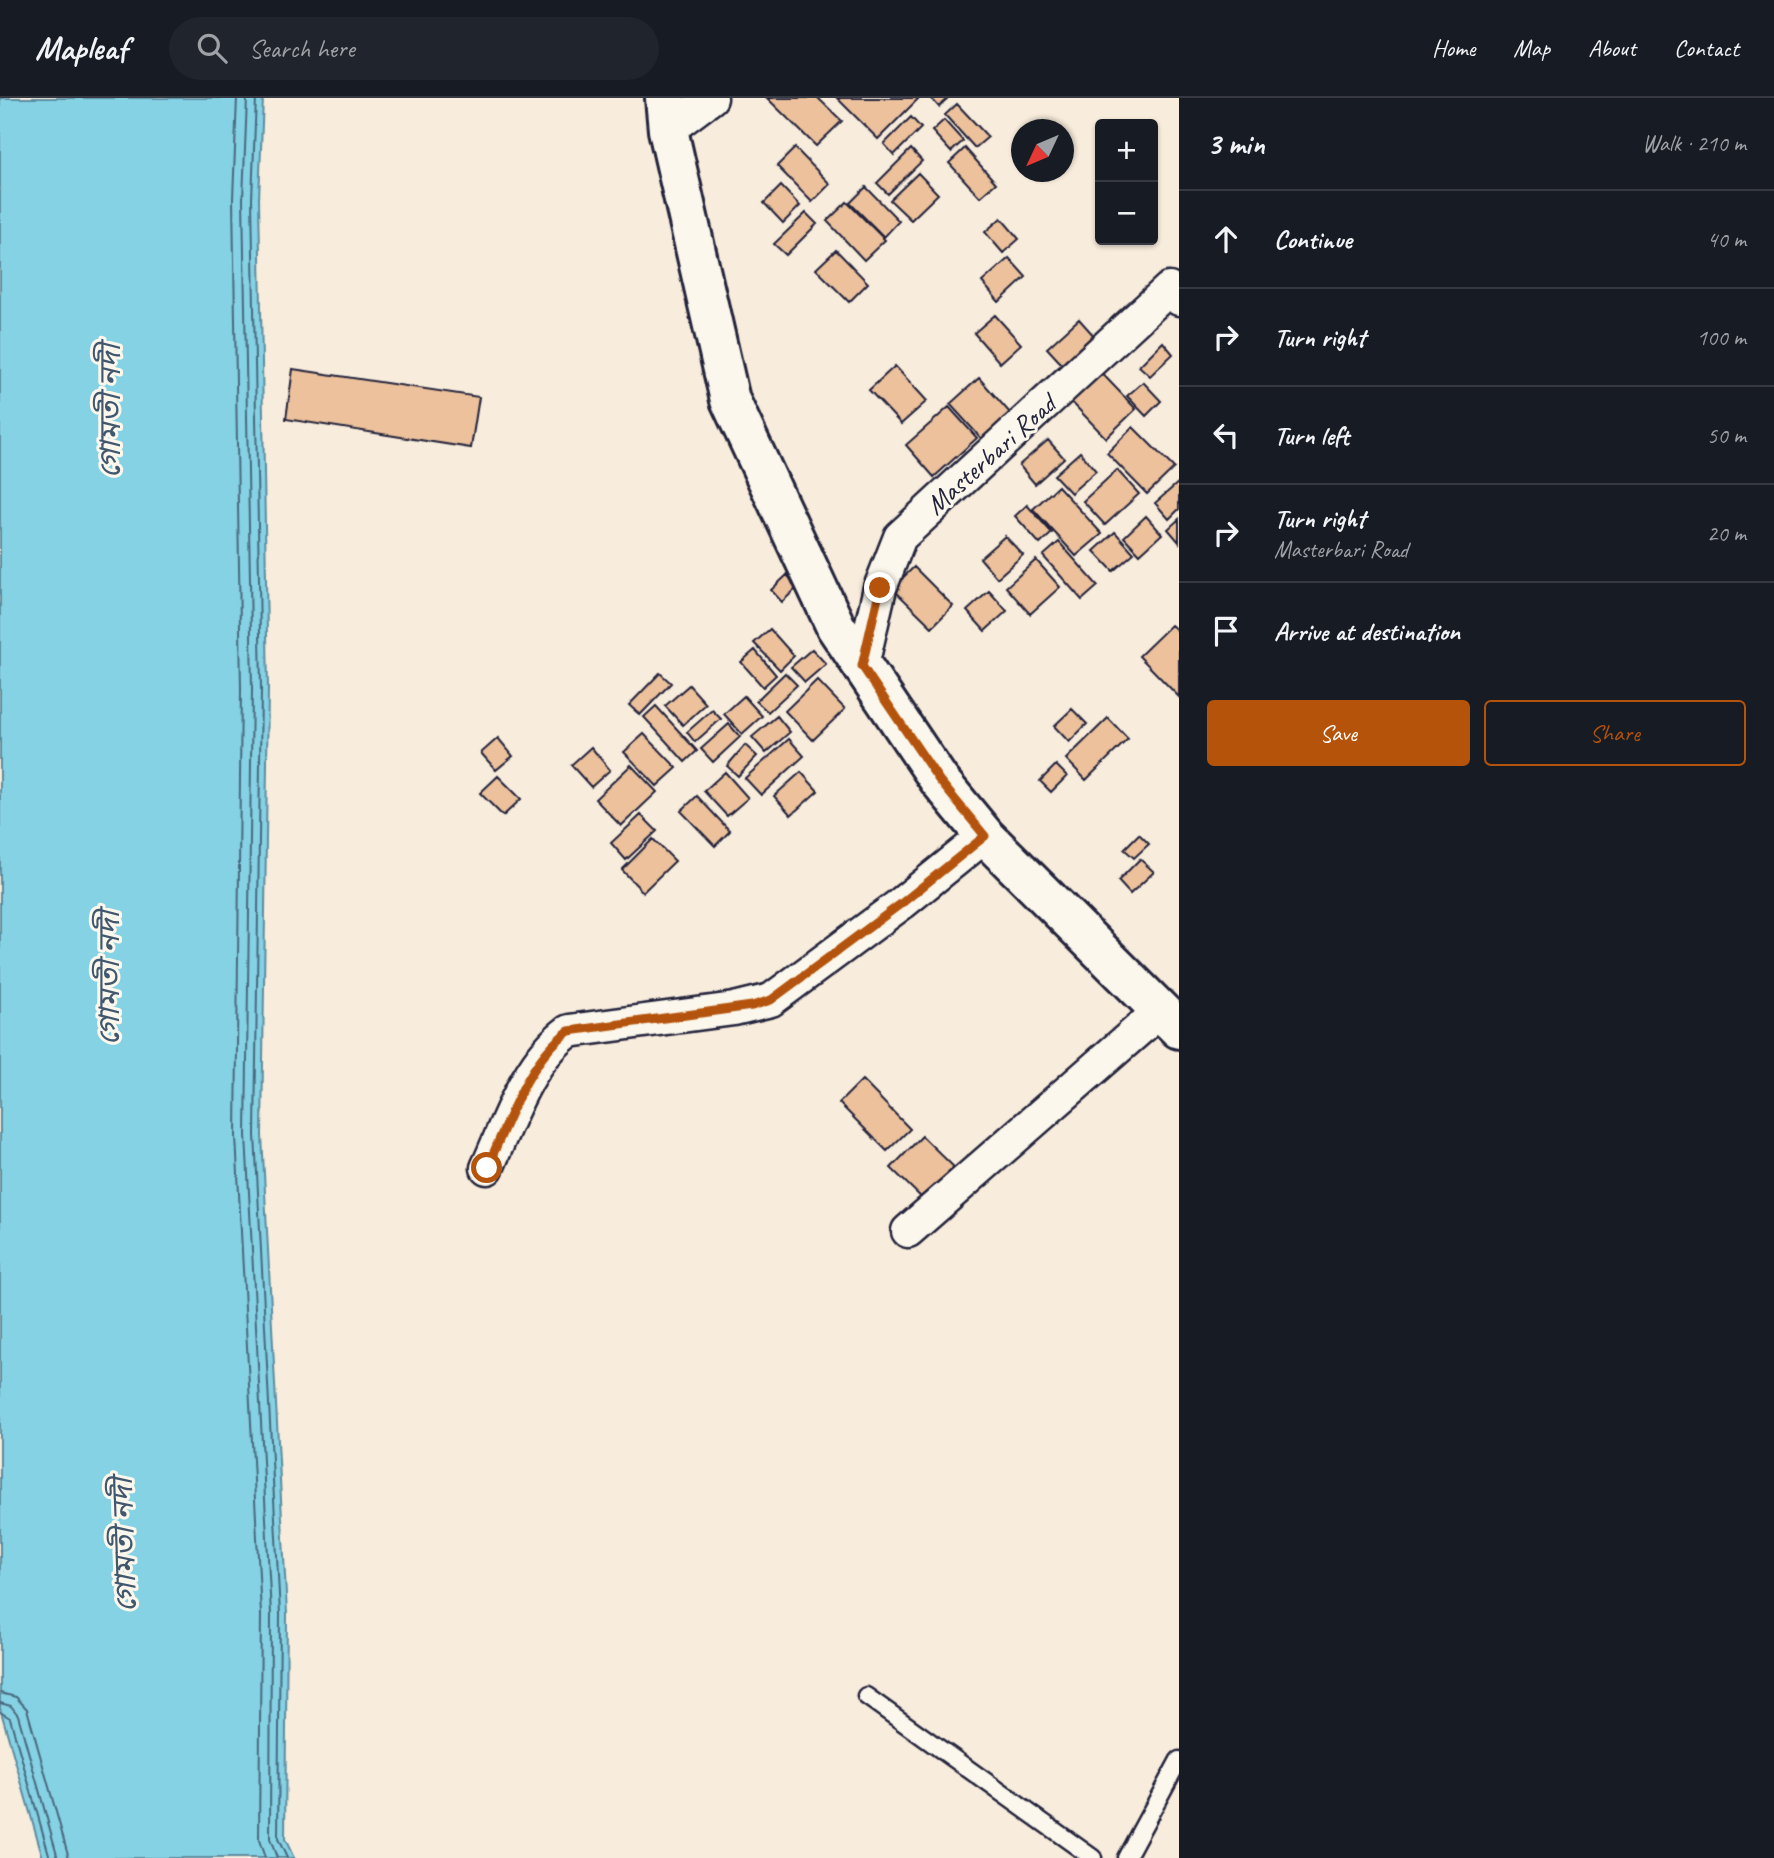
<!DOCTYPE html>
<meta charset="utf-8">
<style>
body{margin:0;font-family:Caveat,"Noto Sans Bengali",sans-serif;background:#20242c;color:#f1f3f6}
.controls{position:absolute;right:21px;top:21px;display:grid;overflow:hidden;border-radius:7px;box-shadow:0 2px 5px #0004}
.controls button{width:63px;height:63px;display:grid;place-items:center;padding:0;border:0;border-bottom:2px solid #363941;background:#171b24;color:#f1f3f6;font:35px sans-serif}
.compass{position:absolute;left:1011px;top:21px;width:63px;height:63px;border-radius:50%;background:#171b24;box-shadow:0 2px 5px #0004;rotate:226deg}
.stop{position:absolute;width:21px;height:21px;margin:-16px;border:5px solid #b45309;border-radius:50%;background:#fff}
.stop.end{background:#b45309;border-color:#fff;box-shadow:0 2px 7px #0008}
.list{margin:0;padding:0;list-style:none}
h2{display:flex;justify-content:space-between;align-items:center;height:91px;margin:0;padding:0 28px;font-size:30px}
h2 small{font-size:23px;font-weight:400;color:#9ea1a6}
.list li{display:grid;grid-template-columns:46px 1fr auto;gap:21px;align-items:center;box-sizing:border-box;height:98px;padding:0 28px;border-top:2px solid #363941}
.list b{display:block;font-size:26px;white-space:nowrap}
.list p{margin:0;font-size:23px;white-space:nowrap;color:#9ea1a6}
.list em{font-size:23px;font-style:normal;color:#9ea1a6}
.actions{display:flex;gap:14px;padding:21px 28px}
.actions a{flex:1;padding:16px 0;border:2px solid #b45309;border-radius:7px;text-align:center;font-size:24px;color:#b45309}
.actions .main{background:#b45309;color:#fff}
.icon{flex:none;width:38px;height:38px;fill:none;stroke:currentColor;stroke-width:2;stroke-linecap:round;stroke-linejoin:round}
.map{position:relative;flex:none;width:1179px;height:1760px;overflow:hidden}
header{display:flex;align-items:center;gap:42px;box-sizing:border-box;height:98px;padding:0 35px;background:#171b24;border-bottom:2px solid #363941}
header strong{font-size:33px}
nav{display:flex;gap:38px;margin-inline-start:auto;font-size:24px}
.search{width:490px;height:63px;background:#20242c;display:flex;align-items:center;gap:18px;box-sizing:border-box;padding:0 24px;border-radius:38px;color:#9ea1a6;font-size:26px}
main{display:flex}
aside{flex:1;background:#171b24}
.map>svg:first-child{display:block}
</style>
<header>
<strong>Mapleaf</strong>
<div class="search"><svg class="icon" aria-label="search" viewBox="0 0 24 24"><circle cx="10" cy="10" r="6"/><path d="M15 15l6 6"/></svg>Search here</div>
<nav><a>Home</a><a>Map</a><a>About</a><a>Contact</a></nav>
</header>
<main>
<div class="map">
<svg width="1179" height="1760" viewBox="0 0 1179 1760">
<rect width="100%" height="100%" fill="#f8ecdc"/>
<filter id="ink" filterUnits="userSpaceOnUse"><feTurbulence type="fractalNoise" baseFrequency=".0143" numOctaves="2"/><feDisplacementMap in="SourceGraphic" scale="14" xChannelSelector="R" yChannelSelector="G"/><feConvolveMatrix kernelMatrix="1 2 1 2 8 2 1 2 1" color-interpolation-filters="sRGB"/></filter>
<g filter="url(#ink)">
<path fill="#85d2e4" stroke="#5d8ca0" stroke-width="2" d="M0 0H263L259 101 268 591 262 1037 287 1516 285 1741 294 1760H43L0 1610Z"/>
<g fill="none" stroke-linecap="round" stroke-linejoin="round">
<path stroke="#4a687f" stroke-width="2" d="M237 0 233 101 241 591 236 1038 261 1516 259 1742 265 1760
M247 0 243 101 252 591 246 1037 271 1516 270 1741 277 1760
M256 0 252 101 261 591 255 1037 280 1516 278 1741 287 1760
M0 1595 16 1599 27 1611 69 1760
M0 1605 11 1608 18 1617 58 1760
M0 1614 10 1620 50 1760"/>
</g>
<path fill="#ecc19c" stroke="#22223b" stroke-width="2" d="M767 0H818L842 23 816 48Z
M837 0H919L878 41Z
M931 0H949L939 9Z
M957 6 988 39 975 50 945 17Z
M911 19 921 30 894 57 884 46Z
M944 22 963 43 951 54 932 33Z
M795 50 830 86 812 104 777 68Z
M965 50 996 85 980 99 949 65Z
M911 51 922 63 888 96 877 85Z
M918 75 938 96 911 122 890 102Z
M781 88 800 108 783 125 764 105Z
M866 89 899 123 884 139 850 105Z
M847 104 885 142 864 162 827 123Z
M806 115 817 126 786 157 774 146Z
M1001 120 1019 141 1003 155 985 134Z
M836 152 868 185 849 204 816 171Z
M1009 160 1026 179 999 204 982 184Z
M995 217 1021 246 1000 265 974 235Z
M1079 221 1103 248 1071 276 1047 250Z
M1163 244 1173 256 1150 278 1139 268Z
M1093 266 1136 311 1106 340 1063 295Z
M895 268 927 303 901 326 869 292Z
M293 271 479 299 471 350 286 321Z
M979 280 1018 324 990 350 950 306Z
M1143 284 1161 303 1146 318 1127 298Z
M949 309 977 340 934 379 906 347Z
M1133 329 1174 370 1147 396 1107 355Z
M1048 342 1064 360 1035 386 1019 367Z
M1080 354 1096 373 1071 395 1054 377Z
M1117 372 1139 396 1105 427 1083 403Z
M1179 384V411L1169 421 1155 405Z
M1058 388 1102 436 1076 458 1033 411Z
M1027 407 1052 435 1040 446 1015 418Z
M1146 418 1162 436 1140 456 1124 439Z
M1179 421V444L1168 431Z
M1115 434 1134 455 1113 473 1094 453Z
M1005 438 1023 457 997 480 980 460Z
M1059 444 1098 488 1082 502 1043 458Z
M1036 462 1060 489 1030 516 1006 489Z
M914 469 953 508 932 529 892 490Z
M787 477 798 489 782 504 771 492Z
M989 493 1007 513 985 533 967 513Z
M1171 527 1179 534V599L1139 558Z
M770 531 794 558 780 572 754 545Z
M812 551 826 566 805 584 791 569Z
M755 552 776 577 763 589 741 564Z
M660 575 671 585 640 617 629 607Z
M785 575 797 587 768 614 756 603Z
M817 582 845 611 813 642 785 613Z
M689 587 706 606 683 627 665 608Z
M744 598 762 618 742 636 724 616Z
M656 608 697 653 685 664 644 619Z
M1072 611 1087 626 1069 644 1054 628Z
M712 612 721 621 695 644 687 634Z
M777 618 790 634 766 655 752 639Z
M1108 620 1128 641 1086 682 1066 661Z
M729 626 740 639 713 664 701 651Z
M644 636 677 670 657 688 624 654Z
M498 640 513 658 496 672 481 655Z
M789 641 804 658 761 697 745 680Z
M745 647 757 658 738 678 727 668Z
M591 649 610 672 591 689 571 667Z
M631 667 657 694 621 728 595 701Z
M1056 667 1067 678 1051 694 1040 683Z
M725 674 748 700 727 718 704 693Z
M801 674 818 693 791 717 774 698Z
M498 678 521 701 503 718 480 695Z
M697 698 730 733 715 748 681 713Z
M641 717 657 733 626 762 611 745Z
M1139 736 1149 746 1134 760 1124 751Z
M653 741 675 763 643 794 622 772Z
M1140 761 1154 774 1130 796 1118 783Z
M862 982 910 1031 887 1053 839 1005Z
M922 1038 959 1074 928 1106 891 1070Z"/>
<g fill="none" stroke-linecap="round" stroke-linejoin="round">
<defs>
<path id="lane" d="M866 1598 1093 1760
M1126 1760 1179 1662"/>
<path id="street" d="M668 32 711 0
M862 568 880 490 900 439 1169 191 1179 201
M487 1070C508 1024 527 963 569 933L734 911 771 902 902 805 985 738
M908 1133 1160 913"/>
<path id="secondary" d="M665 0 668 32 730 302 836 529 939 682 985 738 1179 931"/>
</defs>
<use href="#lane" stroke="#22223b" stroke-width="21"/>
<use href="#street" stroke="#22223b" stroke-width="37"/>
<use href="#secondary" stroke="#22223b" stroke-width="44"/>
<use href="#lane" stroke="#fbf7ec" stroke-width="16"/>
<use href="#street" stroke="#fbf7ec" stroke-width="32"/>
<use href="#secondary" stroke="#fbf7ec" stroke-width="38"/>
</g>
</g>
<g fill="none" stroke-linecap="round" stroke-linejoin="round" filter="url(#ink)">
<path stroke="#b45309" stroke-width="9" d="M487 1070C508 1024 527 963 569 933L752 908 771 902 902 805 985 738 939 682 862 568 880 490"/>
</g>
<g text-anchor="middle" stroke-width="6" stroke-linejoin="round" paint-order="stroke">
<g font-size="28" fill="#22223b" stroke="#fbf7ec">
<text transform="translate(990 356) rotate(-42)" y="10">Masterbari Road</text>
</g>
<g font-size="30" font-style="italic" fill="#40576e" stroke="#fbf7ec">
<text transform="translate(110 313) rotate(-90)" y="10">গোমতী নদী</text>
<text transform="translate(109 880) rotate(-90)" y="10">গোমতী নদী</text>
<text transform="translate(124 1447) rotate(-92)" y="10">গোমতী নদী</text>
</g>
</g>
</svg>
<div class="controls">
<button>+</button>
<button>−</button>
</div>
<svg class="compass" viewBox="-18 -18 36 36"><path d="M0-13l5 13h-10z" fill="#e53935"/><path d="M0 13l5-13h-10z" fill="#9ea1a6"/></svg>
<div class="stop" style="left:487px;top:1070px"></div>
<div class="stop end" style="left:880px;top:490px"></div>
</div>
<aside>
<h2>3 min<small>Walk · 210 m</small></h2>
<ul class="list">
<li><svg class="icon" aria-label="ahead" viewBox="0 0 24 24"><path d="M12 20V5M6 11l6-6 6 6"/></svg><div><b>Continue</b></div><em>40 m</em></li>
<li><svg class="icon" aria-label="right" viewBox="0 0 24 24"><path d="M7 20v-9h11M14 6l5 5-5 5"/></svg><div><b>Turn right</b></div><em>100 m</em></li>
<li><svg class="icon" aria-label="left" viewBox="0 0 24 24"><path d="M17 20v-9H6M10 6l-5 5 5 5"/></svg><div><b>Turn left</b></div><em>50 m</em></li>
<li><svg class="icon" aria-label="right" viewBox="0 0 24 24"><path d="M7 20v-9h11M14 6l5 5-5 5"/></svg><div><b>Turn right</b><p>Masterbari Road</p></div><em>20 m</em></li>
<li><svg class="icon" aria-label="arrive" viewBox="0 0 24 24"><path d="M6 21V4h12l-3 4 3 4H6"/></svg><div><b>Arrive at destination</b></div></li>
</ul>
<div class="actions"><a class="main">Save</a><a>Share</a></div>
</aside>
</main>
